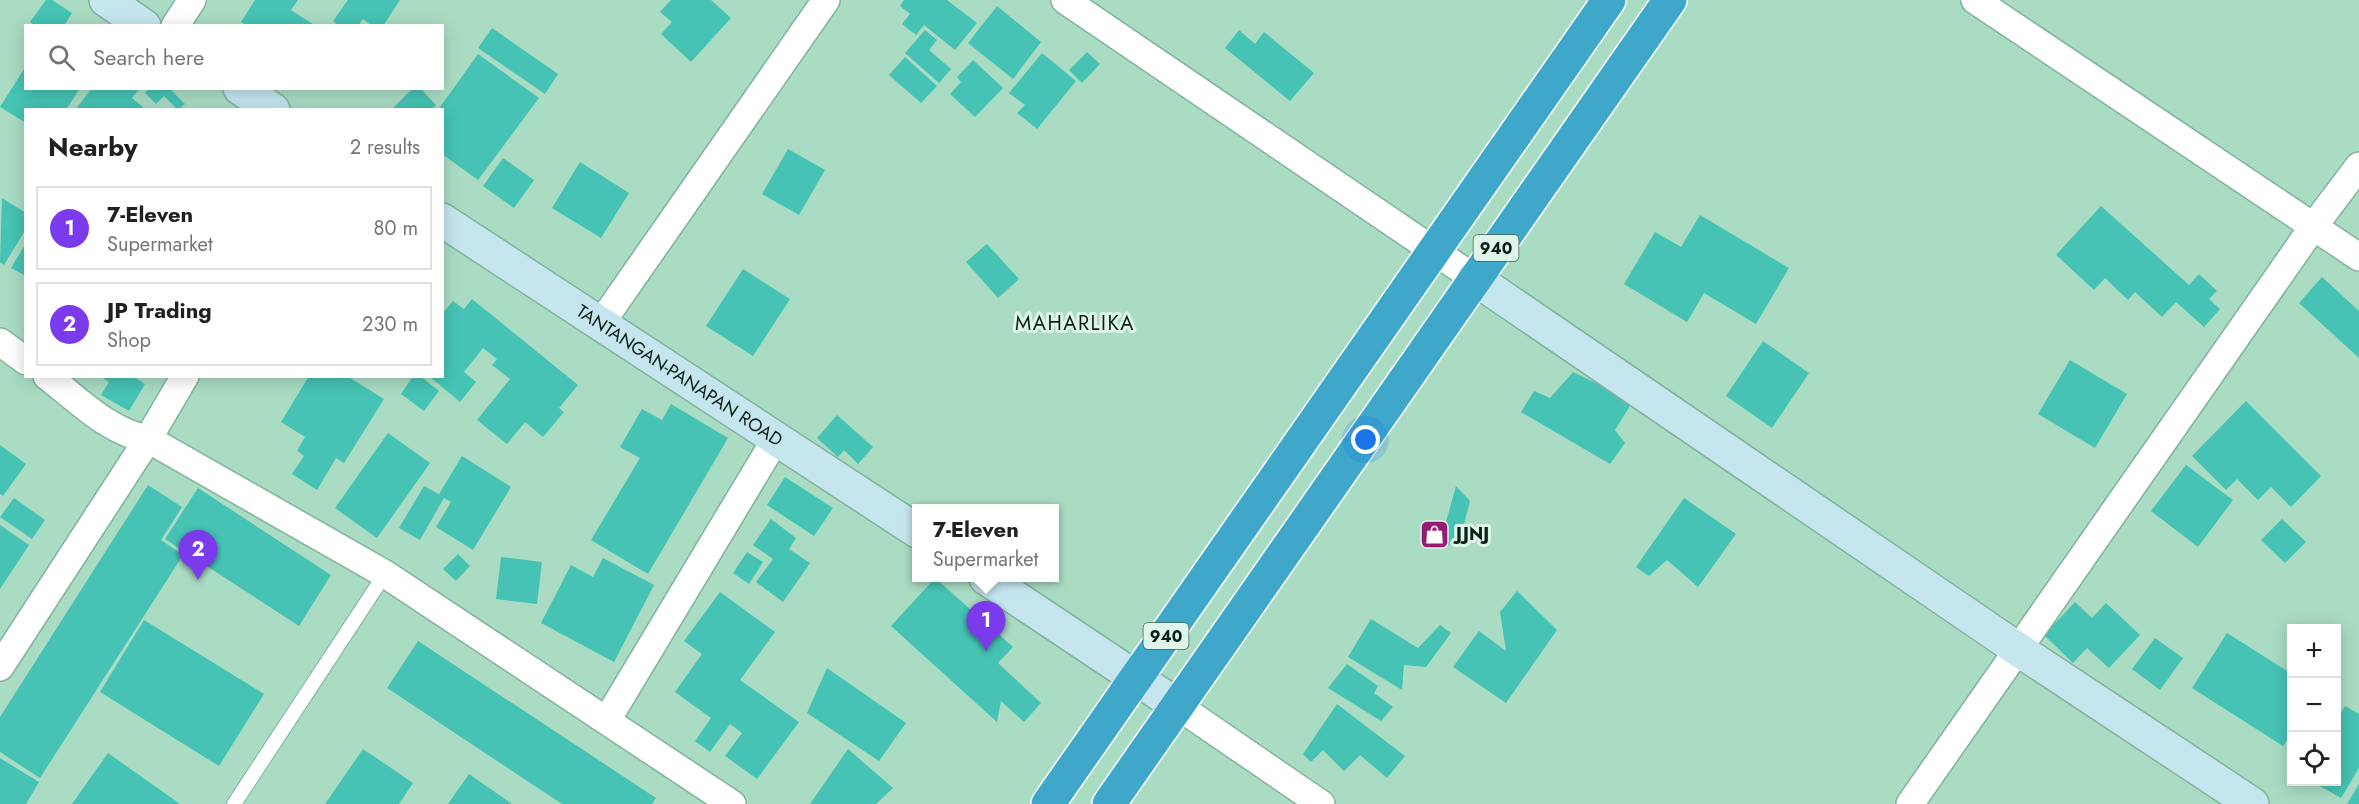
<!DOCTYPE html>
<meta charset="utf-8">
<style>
body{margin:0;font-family:Jost,sans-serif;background:#f2f2f2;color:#202124}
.controls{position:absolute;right:18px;bottom:18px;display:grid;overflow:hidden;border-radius:0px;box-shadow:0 3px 15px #0003}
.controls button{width:54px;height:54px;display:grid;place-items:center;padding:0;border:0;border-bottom:2px solid #e0e0e0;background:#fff;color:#202124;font:30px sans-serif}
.you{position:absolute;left:1366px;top:440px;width:21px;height:21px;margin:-15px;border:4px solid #fff;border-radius:50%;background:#1a73e8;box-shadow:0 0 0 9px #1a73e833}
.badge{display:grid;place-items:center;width:39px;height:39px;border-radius:50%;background:#7c3aed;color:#fff;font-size:20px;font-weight:700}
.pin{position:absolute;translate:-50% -50px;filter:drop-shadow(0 2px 3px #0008)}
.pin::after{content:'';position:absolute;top:32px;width:21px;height:18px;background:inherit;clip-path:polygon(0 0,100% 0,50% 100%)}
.popup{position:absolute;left:912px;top:504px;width:147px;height:78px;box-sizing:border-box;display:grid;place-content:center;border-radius:0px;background:#fff;filter:drop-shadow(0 2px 4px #0005);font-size:20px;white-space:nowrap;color:#757577}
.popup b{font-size:22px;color:#202124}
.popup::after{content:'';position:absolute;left:50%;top:100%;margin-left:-12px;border:12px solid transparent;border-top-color:#fff}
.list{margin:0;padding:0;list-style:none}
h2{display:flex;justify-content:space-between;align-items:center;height:78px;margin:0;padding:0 24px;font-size:26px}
h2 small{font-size:20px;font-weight:400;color:#757577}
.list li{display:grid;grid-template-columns:39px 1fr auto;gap:18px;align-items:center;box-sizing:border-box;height:84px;margin:0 12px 12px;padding:0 12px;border:2px solid #e0e0e0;border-radius:0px}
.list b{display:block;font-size:22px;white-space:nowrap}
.list p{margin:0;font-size:20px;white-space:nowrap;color:#757577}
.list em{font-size:20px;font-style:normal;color:#757577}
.icon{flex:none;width:33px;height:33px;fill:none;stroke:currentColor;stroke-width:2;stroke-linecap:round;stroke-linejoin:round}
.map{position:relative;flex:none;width:2359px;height:804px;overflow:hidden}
.search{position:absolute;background:#fff;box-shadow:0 3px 15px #0003;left:24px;top:24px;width:420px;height:66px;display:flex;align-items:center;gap:15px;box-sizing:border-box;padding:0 21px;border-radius:0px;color:#757577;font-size:22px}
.panel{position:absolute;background:#fff;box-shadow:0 3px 15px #0003;left:24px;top:108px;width:420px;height:270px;border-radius:0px}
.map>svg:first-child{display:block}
</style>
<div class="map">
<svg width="2359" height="804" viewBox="0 0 2359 804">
<rect width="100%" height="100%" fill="#a9dcc3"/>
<path fill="#46c3b4" d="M46 0H52L72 13 64 26H35L30 22Z
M255 0H298L291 10 316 26H247L241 22Z
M348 0H400L383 26H372L363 19 358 26H339L333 21Z
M671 0H711L731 18 691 62 661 34 672 22 660 12Z
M904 0H947L977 23 955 50 924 25 916 35 902 24 910 14 900 6Z
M997 6 1041 42 1013 79 968 43Z
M492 28 558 74 545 94 478 48Z
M925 30 937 40 929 50 951 69 939 83 905 53Z
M1239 30 1255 44 1264 32 1314 73 1290 101 1225 48Z
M1087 52 1100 64 1082 83 1069 70Z
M1042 53 1076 81 1037 129 1017 113 1025 105 1009 93Z
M478 54 539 98 478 180 442 154V110H438Z
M905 57 937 86 921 103 889 75Z
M973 60 1003 88 975 117 950 94 961 82 957 77Z
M26 66V88H80L66 110H26V123L0 107Z
M92 88H140L132 98 143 107 141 110H75Z
M149 88H169L185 104 178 110 164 96 156 104 145 93Z
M413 88H420L436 105 431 110H391Z
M788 149 825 170 799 215 762 194Z
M503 158 534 180 514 208 483 186Z
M580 162 629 193 601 238 552 208Z
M2 198 26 213V229L4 265 0 262Z
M2101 206 2189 285 2199 274 2217 291 2209 299 2220 309 2204 327 2176 302 2162 317 2135 292 2128 300 2105 278 2094 290 2056 255Z
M1700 215 1789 268 1756 324 1704 293 1687 322 1624 284 1655 232 1681 247Z
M26 243V276L11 268Z
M987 244 1019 279 998 298 966 262Z
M743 269 790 299 753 356 706 326Z
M2322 277 2359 311V358L2299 303Z
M472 299 578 385 559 408 564 412 543 437 525 422 507 444 477 420 510 379 492 365 497 359 483 348 464 372 476 382 460 402 429 376H442V314L453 301 464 309Z
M1763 341 1809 373 1772 428 1726 396Z
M2070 360 2127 394 2095 448 2038 414Z
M1573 372 1633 401 1615 430 1625 443 1610 464 1521 412 1534 391 1550 398Z
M100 376H133L145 384 129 411 101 395 109 382Z
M309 376H347L384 399 344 463 336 458 317 490 292 474 304 456 297 451 305 437 281 422Z
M413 376H420L439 391 424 411 401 394Z
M2246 401 2321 476 2291 507 2271 487 2258 500 2237 479 2226 490 2192 456Z
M671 404 728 438 648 574 591 540 640 458 620 447 642 409 662 420Z
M837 415 873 447 858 464 844 450 838 457 817 438Z
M388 433 430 463 377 538 335 508Z
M0 445 26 464 3 496 0 494Z
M462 456 511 487 473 550 436 527 451 502 444 498 420 540 399 528 424 486 439 494Z
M2186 465 2233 500 2198 547 2151 511Z
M785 477 833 508 814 536 767 505Z
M148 485 182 507 161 540 183 555 40 778 0 752V717Z
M1456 486 1470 501 1463 528 1450 546 1435 533 1446 522Z
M198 488 331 575 299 626 165 539Z
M14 498 45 520 32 539 0 517Z
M1684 498 1736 534 1698 587 1667 560 1649 576 1636 567Z
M771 519 796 538 789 549 810 563 783 602 756 582 773 559 753 545Z
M2282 519 2306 542 2285 563 2261 540Z
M0 525 29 545 0 589Z
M747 552 763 562 749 584 733 573Z
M458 554 470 566 456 581 443 569Z
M501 557 542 562 537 604 496 599Z
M603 558 654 585 614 662 541 623 571 565 593 577Z
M935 578 1013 647 998 663 1041 703 1024 722 1001 701 997 722 891 626Z
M1517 591 1557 630 1506 703 1453 667 1479 631 1506 651 1500 612Z
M720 592 775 632 740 680 799 722 757 779 725 756 742 733 730 724 710 752 695 741 711 718 675 692 702 654 684 641Z
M2075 602 2092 618 2106 603 2140 635 2109 668 2087 648 2073 663 2044 635Z
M1371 619 1418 648 1440 625 1451 633 1426 667 1404 665 1402 690 1348 657Z
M144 620 264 694 219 766 100 692Z
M2227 633 2292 674V733L2283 746 2192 688Z
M2155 638 2183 658 2160 690 2132 669Z
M418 641 656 798 652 804H562L387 688Z
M1347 664 1378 686 1374 693 1393 707 1381 721 1328 688Z
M827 668 906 723 879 761 807 713Z
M1337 704 1405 756 1387 778 1360 755 1344 771 1323 750 1311 762 1303 754Z
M2345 706 2359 714V768L2341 798 2313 782H2336V720Z
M363 749 413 783 399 804H325Z
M848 749 893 788 876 804H810Z
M108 753 180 804H72Z
M0 758 39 782 26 804H0Z
M469 774 512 804H448Z
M2359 784V804H2347Z"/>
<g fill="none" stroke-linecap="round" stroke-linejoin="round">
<defs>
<path id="lane" d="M234 804 385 574"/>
<path id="street" d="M1065 0 1474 278
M1975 0 2359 257
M175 26 192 0
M601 323 826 0
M0 342 26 361
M47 376C77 399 110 433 148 439L385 574 732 804
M0 667 148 439 185 376
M1178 706 1321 804
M607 720 777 437
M1910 804 2313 227 2359 166"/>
<g id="secondary">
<path d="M106 0 144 26"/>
<path d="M240 88 273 110"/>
<path id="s1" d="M442 220 917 531"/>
<path d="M1474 278 2019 650 2252 804"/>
<path d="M986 578 1178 706"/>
</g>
<path id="highway" d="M1048 804 1609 0
M1109 804 1670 0"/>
</defs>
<use href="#lane" stroke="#81b39b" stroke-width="16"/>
<use href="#street" stroke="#81b39b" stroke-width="30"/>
<use href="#secondary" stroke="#81b39b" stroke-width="36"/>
<use href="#highway" stroke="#fff" stroke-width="36"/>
<use href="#lane" stroke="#fff" stroke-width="14"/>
<use href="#street" stroke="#fff" stroke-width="27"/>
<use href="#secondary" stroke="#c5e5ef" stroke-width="33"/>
<use href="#highway" stroke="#3ea7ca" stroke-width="33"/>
</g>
<defs>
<symbol id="shop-square" viewBox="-11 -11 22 22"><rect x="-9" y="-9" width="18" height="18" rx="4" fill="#981a72" stroke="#ddf6e9"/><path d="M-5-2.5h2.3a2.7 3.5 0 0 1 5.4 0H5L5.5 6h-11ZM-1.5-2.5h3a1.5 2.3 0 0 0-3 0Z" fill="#fff"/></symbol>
</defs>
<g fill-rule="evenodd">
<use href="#shop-square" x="1418" y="518" width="33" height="33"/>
</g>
<g text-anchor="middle" stroke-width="6" stroke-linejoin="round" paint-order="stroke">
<g fill="#ddf6e9" stroke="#4b6056" stroke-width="1.5">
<rect x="1473.5" y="235" width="45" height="26" rx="4.5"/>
<rect x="1143.5" y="623" width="45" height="26" rx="4.5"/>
</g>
<g font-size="16" font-weight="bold" fill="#0c2017">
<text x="1496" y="254">940</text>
<text x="1166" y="642">940</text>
</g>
<g font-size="18" fill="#0c2017" stroke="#ddf6e9">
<text dy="6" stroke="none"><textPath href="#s1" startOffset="284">TANTANGAN-PANAPAN ROAD</textPath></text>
</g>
<g font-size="18" font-weight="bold" fill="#0c2017" stroke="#ddf6e9" text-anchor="start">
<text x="1456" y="540">JJNJ</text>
</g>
<g font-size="20" letter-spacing="1.5" fill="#0c2017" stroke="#ddf6e9">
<text x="1075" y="330">MAHARLIKA</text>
</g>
</g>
</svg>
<div class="controls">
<button>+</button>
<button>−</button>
<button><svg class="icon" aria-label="locate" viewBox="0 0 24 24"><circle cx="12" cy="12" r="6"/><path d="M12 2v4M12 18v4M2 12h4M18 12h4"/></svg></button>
</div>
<div class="you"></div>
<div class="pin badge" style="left:986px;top:651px">1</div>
<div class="popup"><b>7-Eleven</b>Supermarket</div>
<div class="pin badge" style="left:198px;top:580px">2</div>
<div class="search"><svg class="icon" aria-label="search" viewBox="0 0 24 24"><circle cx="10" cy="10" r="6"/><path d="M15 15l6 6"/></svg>Search here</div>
<section class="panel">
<h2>Nearby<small>2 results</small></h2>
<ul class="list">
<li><span class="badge">1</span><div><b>7-Eleven</b><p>Supermarket</p></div><em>80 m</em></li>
<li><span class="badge">2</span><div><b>JP Trading</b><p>Shop</p></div><em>230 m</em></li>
</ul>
</section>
</div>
